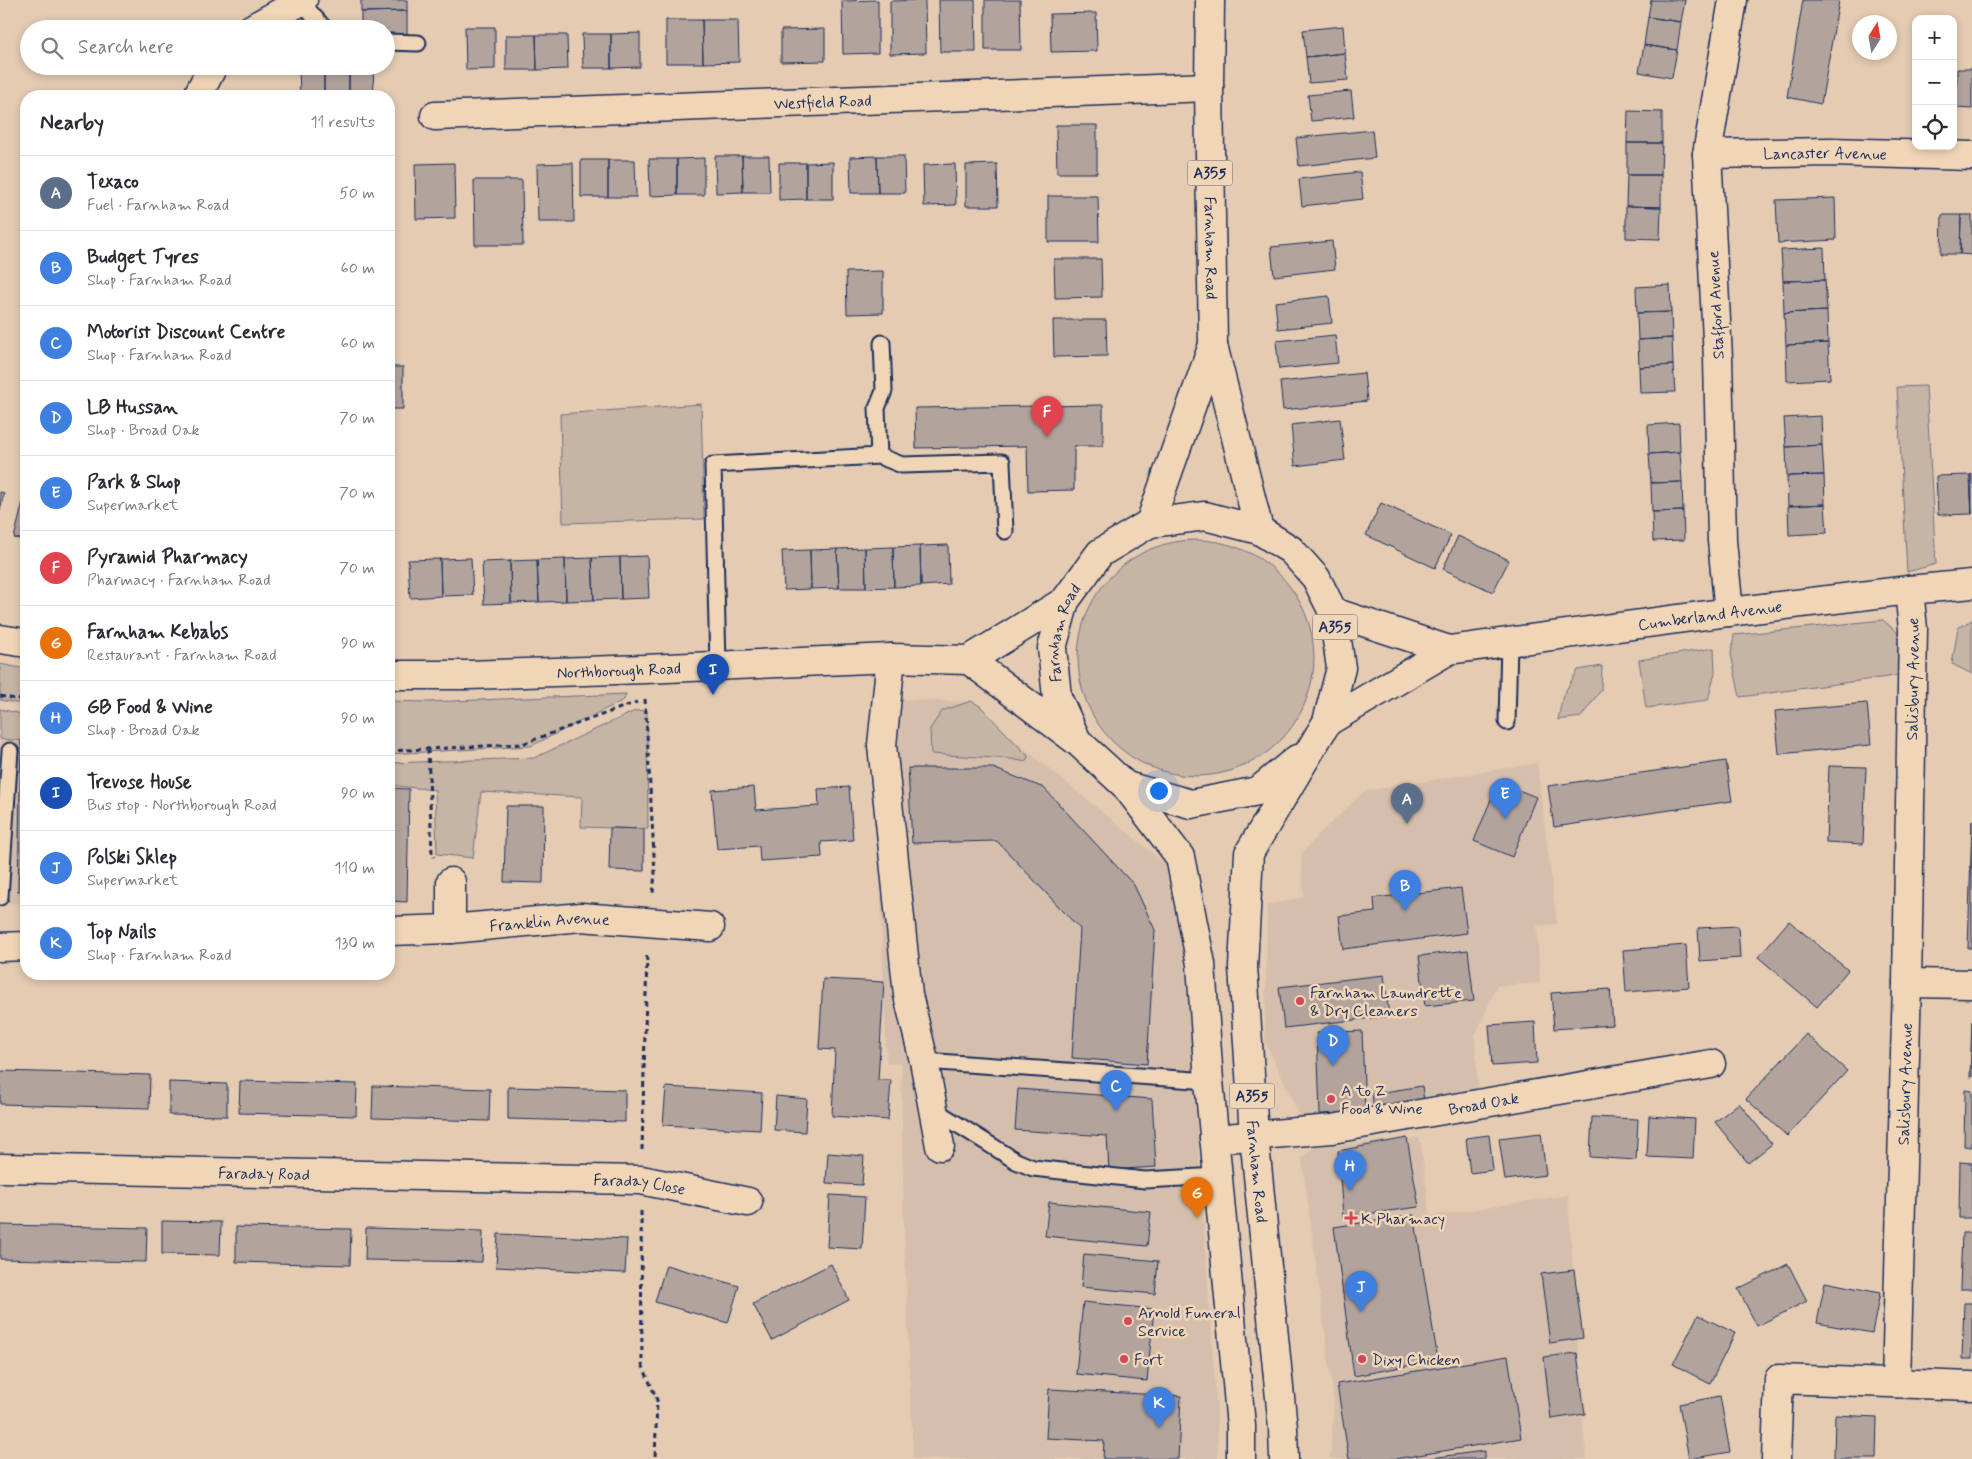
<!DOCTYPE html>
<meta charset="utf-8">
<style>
body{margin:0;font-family:Mynerve,sans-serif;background:#f2f2f3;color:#2b2b33}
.controls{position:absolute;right:15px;top:15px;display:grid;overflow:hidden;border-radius:10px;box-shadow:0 2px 8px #0003}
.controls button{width:45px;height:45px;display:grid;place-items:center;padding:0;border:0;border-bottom:1px solid #e1e1e2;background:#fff;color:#2b2b33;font:25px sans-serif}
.compass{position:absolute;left:1852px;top:15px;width:45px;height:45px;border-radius:50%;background:#fff;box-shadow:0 2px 8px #0003;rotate:11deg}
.you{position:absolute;left:1158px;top:790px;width:18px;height:18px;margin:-12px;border:4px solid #fff;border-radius:50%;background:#1a73e8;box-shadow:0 0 0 8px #1a73e833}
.badge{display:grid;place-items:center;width:32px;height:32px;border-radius:50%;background:#d1495b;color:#fff;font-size:16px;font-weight:700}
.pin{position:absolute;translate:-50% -41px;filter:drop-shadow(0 1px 2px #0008)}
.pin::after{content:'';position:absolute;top:26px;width:18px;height:15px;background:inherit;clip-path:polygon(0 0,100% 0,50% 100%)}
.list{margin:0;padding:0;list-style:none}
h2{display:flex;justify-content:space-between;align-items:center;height:65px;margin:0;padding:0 20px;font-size:21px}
h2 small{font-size:16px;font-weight:400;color:#7c7c81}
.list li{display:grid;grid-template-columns:32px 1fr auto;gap:15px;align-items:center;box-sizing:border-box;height:75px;padding:0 20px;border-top:1px solid #e1e1e2}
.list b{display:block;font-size:19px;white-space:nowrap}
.list p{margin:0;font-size:16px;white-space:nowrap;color:#7c7c81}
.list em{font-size:16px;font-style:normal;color:#7c7c81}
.icon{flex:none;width:28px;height:28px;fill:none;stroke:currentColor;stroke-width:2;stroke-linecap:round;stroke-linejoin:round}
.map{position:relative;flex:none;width:1972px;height:1459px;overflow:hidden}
.search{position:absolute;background:#fff;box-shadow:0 2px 8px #0003;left:20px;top:20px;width:375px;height:55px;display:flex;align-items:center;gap:12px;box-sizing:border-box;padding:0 18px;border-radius:28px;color:#7c7c81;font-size:19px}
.panel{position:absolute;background:#fff;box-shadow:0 2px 8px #0003;left:20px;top:90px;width:375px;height:890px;border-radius:20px}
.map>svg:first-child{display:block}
</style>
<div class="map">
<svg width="1972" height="1459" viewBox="0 0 1972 1459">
<rect width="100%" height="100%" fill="#e4cbb2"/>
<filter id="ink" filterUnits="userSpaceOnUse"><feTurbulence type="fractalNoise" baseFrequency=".02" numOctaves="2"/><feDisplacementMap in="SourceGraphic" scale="10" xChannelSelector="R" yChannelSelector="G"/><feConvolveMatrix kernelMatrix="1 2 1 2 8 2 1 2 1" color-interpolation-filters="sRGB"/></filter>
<g filter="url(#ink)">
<path fill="#d5bfac" d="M873 698 967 702 1165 863 1185 958 1217 1414 1218 1459H913L904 1230 901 1063 887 1064Z
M0 739 26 741V904L0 902Z
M1537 763 1557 924 1537 926 1540 983 1497 986 1475 1036 1478 1092 1387 1109 1301 1119 1265 1041 1267 905 1304 897 1301 855 1318 835 1365 791Z
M1420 1138 1430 1216 1568 1195 1584 1437 1587 1459H1330L1334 1401 1302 1158 1314 1147Z"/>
<path fill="#c6b4a5" stroke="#707282" d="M1926 386 1936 564 1907 572 1897 387Z
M701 404 704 519 563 523 560 414Z
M1078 658a118 118 0 1 1 236 0a118 118 0 1 1-236 0Z
M1883 620 1906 640 1902 675 1740 697 1731 654 1734 635Z
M1972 620V674L1952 664 1958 628Z
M1714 648 1715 673 1708 700 1646 708 1639 660Z
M0 664 26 669V705L0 700Z
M1602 666 1601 690 1581 717 1558 720 1563 695 1578 670Z
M626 694 624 700 531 746 389 754V701L428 702Z
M971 701 980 706 1028 756 1026 762 1011 759 931 754 930 729 942 711Z
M0 709 26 715V741L0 739Z
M647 710 648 829 581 827 582 797 481 792 473 858 437 854 435 790 389 785V763L534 758 635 711Z"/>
<path fill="#b2a49d" stroke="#1b2f5e" d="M361 0H407V11L361 12Z
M878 0V53L843 54 842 1Z
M925 0 926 53 890 54V1Z
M939 0H975L976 52H940Z
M985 0H1020L1021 50H985Z
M1651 0H1685L1681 22 1648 17Z
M1803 0H1839L1821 104 1787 97Z
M407 11V34H386V29H361V12Z
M1096 13 1097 51 1051 52 1050 14Z
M1648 17 1681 22 1677 50 1644 45Z
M666 20H702L703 63H666Z
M702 20H738L739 62 703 63Z
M1343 26 1345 53 1306 57 1303 30Z
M465 27H495V69L466 70Z
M825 29V61L781 62V30Z
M640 33V67L611 68V34Z
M582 34H611V68H583Z
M506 35H536L537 70H506Z
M536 35H567L568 69 537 70Z
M1644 45 1677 50 1672 78 1639 72Z
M1345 53 1348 80 1309 83 1306 57Z
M299 66H324V96H300Z
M324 66H349V96H324Z
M349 66H373L374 96H349Z
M1957 69H1972V109L1956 108Z
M1351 91 1354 117 1311 121 1308 95Z
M1628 111 1662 112V143H1627Z
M1056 125H1097V173H1057Z
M1372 130 1375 158 1299 166 1296 138Z
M1627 143H1662L1661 175H1627Z
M715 156H742L743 192 716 193Z
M742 156H769L770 192H743Z
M877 156 878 193H851L850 157Z
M877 156H904L905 193H878Z
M704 158V195H677V159Z
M649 159H677V195L650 196Z
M581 160H608V197H581Z
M608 160H635L636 197H608Z
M833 162V199H806V163Z
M454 163 455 218 416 219 415 164Z
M573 163 574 222H538L537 164Z
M779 163H806V199L779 200Z
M955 164 956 205 924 206 923 165Z
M997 164 998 206H966V165Z
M1360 172 1363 199 1302 206 1299 179Z
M1627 175H1661V207L1626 206Z
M474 180H522L523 245H475Z
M1048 196H1098L1099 242H1048Z
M1835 198 1836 240 1778 243 1776 200Z
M389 200H392L393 243H389Z
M1626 206 1661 207 1660 239 1626 238Z
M1942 215H1961L1960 254H1941Z
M1961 215H1972V255L1960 254Z
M1332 241 1335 269 1274 276 1271 247Z
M1824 248 1825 280 1783 281 1781 250Z
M1054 259H1101L1102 297 1055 298Z
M883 271V313L847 314 846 272Z
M1825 280 1827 311 1784 313 1783 281Z
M1670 285 1671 312 1637 313 1636 287Z
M1329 296 1332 323 1278 329 1275 302Z
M1827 311 1828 343 1786 345 1784 313Z
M1671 312 1672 338 1638 340 1637 313Z
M1053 320H1106L1107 356 1054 357Z
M1335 335 1338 363 1279 369 1276 341Z
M1672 338 1673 365 1639 367 1638 340Z
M1828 343 1830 379 1787 381 1786 345Z
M1673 365 1675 392 1640 393 1639 367Z
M389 367H403V409H389Z
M1364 373 1367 401 1283 410 1280 382Z
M1103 405V446H1074V490L1028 491 1027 446 916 448 915 408Z
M1821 416 1822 445 1786 447 1784 418Z
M1340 419 1345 460 1295 466 1291 425Z
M1679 423 1680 452 1649 454 1648 425Z
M1822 445 1824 475 1787 476 1786 447Z
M1680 452 1682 482 1651 483 1649 454Z
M1972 474V514L1970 475Z
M1824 475 1825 504 1788 506 1787 476Z
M1970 475 1972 514 1938 515 1936 476Z
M1682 482 1683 511 1652 512 1651 483Z
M0 492 4 493 0 510Z
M23 502 26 503V540L14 538Z
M1381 503 1451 535 1435 568 1366 535Z
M1825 504 1827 533 1789 535 1788 506Z
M1683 511 1684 540 1653 541 1652 512Z
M1458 536 1509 560 1493 592 1443 569Z
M948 545 949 584 921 586 920 546Z
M389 546H393L389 580Z
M920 546 921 586 894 587 893 547Z
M893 547 894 587 866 588 865 548Z
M865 548 866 588H839L837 549Z
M837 549 839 588 811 589 810 550Z
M810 550 811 589 784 590 782 551Z
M647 556 649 598 621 599 620 557Z
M620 557 621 599 594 600 592 558Z
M471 558 473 595 441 596 440 559Z
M592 558 594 600 566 601 565 559Z
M440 559 441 596 410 598 408 560Z
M565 559 566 601 539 602 537 560Z
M537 560 539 602 511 603 510 561Z
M510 561 511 603 484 604 482 562Z
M1867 703 1871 745 1779 754 1775 711Z
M21 740H26V891H18Z
M1726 761 1732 801 1554 827 1548 786Z
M1829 766 1866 767 1863 844 1826 842Z
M908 768H993L1044 788 1134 885 1155 930 1147 1064 1072 1058 1080 929 997 841 912 843Z
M1498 782 1536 797 1512 857 1474 841Z
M754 787 756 810 819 806 818 789 849 787 853 840 821 842 822 857 760 861 759 846 717 849 712 790Z
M389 788 409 789 407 902 389 901Z
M506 806H544L543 883 504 882Z
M1972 820V948H1968Z
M610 828 644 829V871L609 870Z
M1461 888 1467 933 1343 949 1339 916 1375 912 1374 898Z
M1789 921 1848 970 1817 1007 1758 957Z
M1738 926 1740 958 1700 961 1698 928Z
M1686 945 1689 987 1626 992 1623 950Z
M1468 950 1474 1001 1425 1006 1419 956Z
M1384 975 1389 1016 1284 1028 1279 987Z
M823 979 884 982 878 1080H891L888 1120 832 1116 835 1050 819 1049Z
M1610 989 1613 1025 1554 1029 1551 993Z
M1972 1021V1077H1970Z
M1535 1022 1537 1063 1492 1066 1489 1025Z
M1362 1031 1365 1112 1320 1114 1317 1033Z
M1806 1034 1847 1071 1787 1136 1746 1099Z
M0 1071 150 1075 149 1108 0 1104Z
M240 1081 357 1084 356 1116 239 1113Z
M169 1082 227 1084V1116L169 1115Z
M373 1086 490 1089 489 1121 372 1118Z
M1422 1086 1425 1109 1375 1117 1372 1094Z
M508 1087 625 1090V1122L508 1119Z
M666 1087 762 1093 760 1130 663 1125Z
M1018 1089 1152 1099 1156 1167 1109 1170 1107 1136 1015 1130Z
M1965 1090 1972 1091V1147L1964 1146Z
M776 1096 807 1099 805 1132 774 1130Z
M1739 1103 1772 1144 1748 1163 1715 1122Z
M1649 1116 1695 1119 1693 1159 1647 1157Z
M1592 1117 1638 1119 1636 1160 1590 1157Z
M1541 1133 1546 1175 1505 1180 1499 1138Z
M1489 1135 1493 1170 1470 1173 1466 1138Z
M1407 1138 1419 1207 1343 1217 1338 1151Z
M828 1153 864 1156 862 1185 826 1183Z
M1960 1162 1972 1163V1218H1959Z
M830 1195 865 1197 862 1249 827 1247Z
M1049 1202 1151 1212 1147 1246 1045 1236Z
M1414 1215 1438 1360 1354 1376 1334 1227Z
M162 1221 221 1222 220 1255 162 1254Z
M0 1225 147 1228 146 1262 0 1259Z
M236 1227 351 1229 350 1265 236 1262Z
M366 1228 483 1231 482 1262 365 1260Z
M1962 1233H1972V1289H1960Z
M498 1234 627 1239 625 1273 496 1267Z
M1084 1254 1158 1261 1155 1294 1081 1287Z
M831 1264 849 1300 772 1340 753 1304Z
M1788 1264 1807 1301 1757 1326 1738 1289Z
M666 1265 739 1286 728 1323 655 1302Z
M1574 1270 1583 1338 1550 1343 1541 1274Z
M1825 1282 1880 1293 1872 1333 1817 1323Z
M1083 1302 1154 1309 1147 1381 1076 1374Z
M1964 1303H1972V1359H1962Z
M1698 1315 1735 1333 1710 1384 1673 1364Z
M1577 1353 1585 1414 1551 1419 1544 1357Z
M1508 1356 1521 1438 1395 1459H1349L1337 1384Z
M1049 1389 1181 1396 1178 1459H1103L1104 1441 1046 1438Z
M1720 1396 1730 1452 1689 1459 1679 1404Z
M1835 1415 1877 1417 1876 1459H1834Z
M1484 1451V1459H1423Z"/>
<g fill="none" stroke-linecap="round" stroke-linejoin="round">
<defs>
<path id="service" d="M301 2 325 29
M386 42 418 43
M879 456 877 408 884 391 882 343
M718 665 713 465 879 456 902 465 1002 462 1005 531
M1507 722 1509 643
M0 897 10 751
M924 1061 1209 1081
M933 1109 1016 1161 1033 1168 1145 1180 1218 1176"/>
<g id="minor">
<path d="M251 29 303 0"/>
<path d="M199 96V93L213 66"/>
<path id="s1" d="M435 116 1209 87"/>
<path id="s2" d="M1707 154 1830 152 1972 156"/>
<path d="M1729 612 1722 541 1718 357 1707 154 1733 0"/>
<path d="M891 658 882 745 908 995 924 1061 940 1146"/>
<path d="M451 929V882"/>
<path id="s3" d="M389 931 451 929 581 917 710 927"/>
<path d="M0 947 26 946"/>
<path d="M1907 983 1972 984"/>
<path id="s4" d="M1214 1139 1332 1129 1711 1064"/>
<path id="s5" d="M0 1168 641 1180 748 1202"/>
<path id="s6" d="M1896 1383 1907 983 1913 629 1909 590"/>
<path d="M1776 1459 1779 1379 1972 1386"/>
</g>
<g id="tertiary">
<path d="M1333 612 1449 650"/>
<path d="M0 639 26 643"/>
<path d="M969 660 1077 741"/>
<path id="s7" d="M389 675H468L645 669 891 658 969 660 1065 601"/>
<path id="s8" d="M1327 722 1449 650 1729 612 1909 590 1972 584"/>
</g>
<g id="primary">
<path id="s9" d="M1210 0 1209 87 1213 345 1259 530"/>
<path d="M1150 523 1213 345"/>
<path d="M1126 786 1191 804 1258 791 1297 759"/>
<path id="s10" d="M1241 1459V1426L1209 1081 1201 964 1180 857 1126 786 1077 741 1057 697 1052 648 1065 601 1100 553 1150 523 1205 516 1259 530 1291 550 1316 578 1333 612 1341 668 1327 722 1249 853 1243 967 1254 1135 1283 1428 1284 1459"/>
</g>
</defs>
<use href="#service" stroke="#1b2f5e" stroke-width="19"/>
<use href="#minor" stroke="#1b2f5e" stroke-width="31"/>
<use href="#tertiary" stroke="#1b2f5e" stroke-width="31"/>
<use href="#primary" stroke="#1b2f5e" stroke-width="31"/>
<path stroke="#1b2f5e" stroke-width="3" stroke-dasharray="5 4" stroke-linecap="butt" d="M0 696 26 701
M645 699 655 873 653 893
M428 749 432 853 434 857
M389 751 522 744 637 702
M642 1150 647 954
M641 1211 642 1364 657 1400 655 1459"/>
<use href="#service" stroke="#f1d5b7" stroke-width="15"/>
<use href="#minor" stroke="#f1d5b7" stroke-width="28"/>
<use href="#tertiary" stroke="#f1d5b7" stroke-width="28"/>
<use href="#primary" stroke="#f1d5b7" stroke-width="28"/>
</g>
</g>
<g fill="#d1495b" stroke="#f1d5b7" stroke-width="2">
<circle cx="1300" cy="1001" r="5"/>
<circle cx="1331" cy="1099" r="5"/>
<path d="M1348.5 1210.5h5v5h5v5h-5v5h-5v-5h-5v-5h5z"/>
<circle cx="1128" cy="1321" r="5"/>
<circle cx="1124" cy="1359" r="5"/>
<circle cx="1362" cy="1359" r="5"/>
</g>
<g text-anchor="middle" stroke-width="5" stroke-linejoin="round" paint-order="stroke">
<g fill="#f1d5b7" stroke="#5b6179" stroke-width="1">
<rect x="1187.5" y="160.5" width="45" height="25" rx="4"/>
<rect x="1312.5" y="614.5" width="45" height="25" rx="4"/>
<rect x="1229.5" y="1083.5" width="45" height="25" rx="4"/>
</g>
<g font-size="15" font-weight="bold" fill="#1b2f5e">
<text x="1210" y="178">A355</text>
<text x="1335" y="632">A355</text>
<text x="1252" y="1101">A355</text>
</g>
<g font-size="16" fill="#1b2f5e" stroke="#f1d5b7">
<text dy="6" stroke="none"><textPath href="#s1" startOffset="388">Westfield Road</textPath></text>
<text dy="6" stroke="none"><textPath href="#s2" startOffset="118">Lancaster Avenue</textPath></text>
<text dy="6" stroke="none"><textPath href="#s9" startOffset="248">Farnham Road</textPath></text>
<text transform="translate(1715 305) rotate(-93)" y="6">Stafford Avenue</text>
<text dy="6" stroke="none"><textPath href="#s8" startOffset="405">Cumberland Avenue</textPath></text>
<text dy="6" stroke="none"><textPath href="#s10" startOffset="876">Farnham Road</textPath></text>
<text dy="6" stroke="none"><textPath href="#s7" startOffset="230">Northborough Road</textPath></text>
<text dy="6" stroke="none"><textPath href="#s6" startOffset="704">Salisbury Avenue</textPath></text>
<text dy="6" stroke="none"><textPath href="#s3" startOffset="161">Franklin Avenue</textPath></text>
<text dy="6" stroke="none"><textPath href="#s6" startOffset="299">Salisbury Avenue</textPath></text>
<text dy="6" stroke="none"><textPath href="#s4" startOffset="272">Broad Oak</textPath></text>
<text dy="6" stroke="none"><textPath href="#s10" startOffset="1834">Farnham Road</textPath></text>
<text dy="6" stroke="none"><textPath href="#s5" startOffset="264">Faraday Road</textPath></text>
<text dy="6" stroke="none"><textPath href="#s5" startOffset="640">Faraday Close</textPath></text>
</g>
<g font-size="16" fill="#1b2f5e" stroke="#f1d5b7" text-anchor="start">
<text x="1310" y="998">Farnham Laundrette<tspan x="1310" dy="18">&amp; Dry Cleaners</tspan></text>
<text x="1341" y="1096">A to Z<tspan x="1341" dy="18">Food &amp; Wine</tspan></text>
<text x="1361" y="1224">K Pharmacy</text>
<text x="1138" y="1318">Arnold Funeral<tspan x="1138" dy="18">Service</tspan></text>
<text x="1134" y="1365">Fort</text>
<text x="1372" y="1365">Dixy Chicken</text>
</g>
</g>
</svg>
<div class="controls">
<button>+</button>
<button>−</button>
<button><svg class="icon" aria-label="locate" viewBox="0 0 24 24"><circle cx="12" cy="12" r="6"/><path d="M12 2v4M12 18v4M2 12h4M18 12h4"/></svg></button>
</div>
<svg class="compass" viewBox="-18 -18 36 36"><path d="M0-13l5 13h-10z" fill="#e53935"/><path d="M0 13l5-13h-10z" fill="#7c7c81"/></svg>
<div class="you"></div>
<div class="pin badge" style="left:1407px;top:824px;background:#5c6f8a">A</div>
<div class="pin badge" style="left:1405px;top:911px;background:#3f7fe0">B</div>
<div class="pin badge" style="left:1116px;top:1111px;background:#3f7fe0">C</div>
<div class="pin badge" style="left:1333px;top:1066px;background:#3f7fe0">D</div>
<div class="pin badge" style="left:1505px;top:819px;background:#3f7fe0">E</div>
<div class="pin badge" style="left:1047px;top:437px;background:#e0444e">F</div>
<div class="pin badge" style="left:1197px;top:1218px;background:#e8710a">G</div>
<div class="pin badge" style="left:1350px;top:1191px;background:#3f7fe0">H</div>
<div class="pin badge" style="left:713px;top:695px;background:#1a4fb4">I</div>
<div class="pin badge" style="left:1361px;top:1312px;background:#3f7fe0">J</div>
<div class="pin badge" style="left:1159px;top:1428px;background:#3f7fe0">K</div>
<div class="search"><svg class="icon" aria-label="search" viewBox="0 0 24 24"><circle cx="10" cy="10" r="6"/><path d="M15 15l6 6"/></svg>Search here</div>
<section class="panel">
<h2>Nearby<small>11 results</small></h2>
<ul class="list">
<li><span class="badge" style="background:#5c6f8a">A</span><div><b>Texaco</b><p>Fuel · Farnham Road</p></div><em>50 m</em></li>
<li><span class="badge" style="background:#3f7fe0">B</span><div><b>Budget Tyres</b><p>Shop · Farnham Road</p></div><em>60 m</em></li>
<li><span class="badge" style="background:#3f7fe0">C</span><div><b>Motorist Discount Centre</b><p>Shop · Farnham Road</p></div><em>60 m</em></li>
<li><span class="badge" style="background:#3f7fe0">D</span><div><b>LB Hussan</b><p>Shop · Broad Oak</p></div><em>70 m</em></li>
<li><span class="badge" style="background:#3f7fe0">E</span><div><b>Park &amp; Shop</b><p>Supermarket</p></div><em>70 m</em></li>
<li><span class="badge" style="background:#e0444e">F</span><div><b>Pyramid Pharmacy</b><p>Pharmacy · Farnham Road</p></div><em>70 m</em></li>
<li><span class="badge" style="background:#e8710a">G</span><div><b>Farnham Kebabs</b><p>Restaurant · Farnham Road</p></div><em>90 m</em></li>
<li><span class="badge" style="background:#3f7fe0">H</span><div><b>GB Food &amp; Wine</b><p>Shop · Broad Oak</p></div><em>90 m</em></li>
<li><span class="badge" style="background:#1a4fb4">I</span><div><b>Trevose House</b><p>Bus stop · Northborough Road</p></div><em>90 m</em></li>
<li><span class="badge" style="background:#3f7fe0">J</span><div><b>Polski Sklep</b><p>Supermarket</p></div><em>110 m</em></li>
<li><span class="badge" style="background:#3f7fe0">K</span><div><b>Top Nails</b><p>Shop · Farnham Road</p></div><em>130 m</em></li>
</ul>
</section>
</div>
